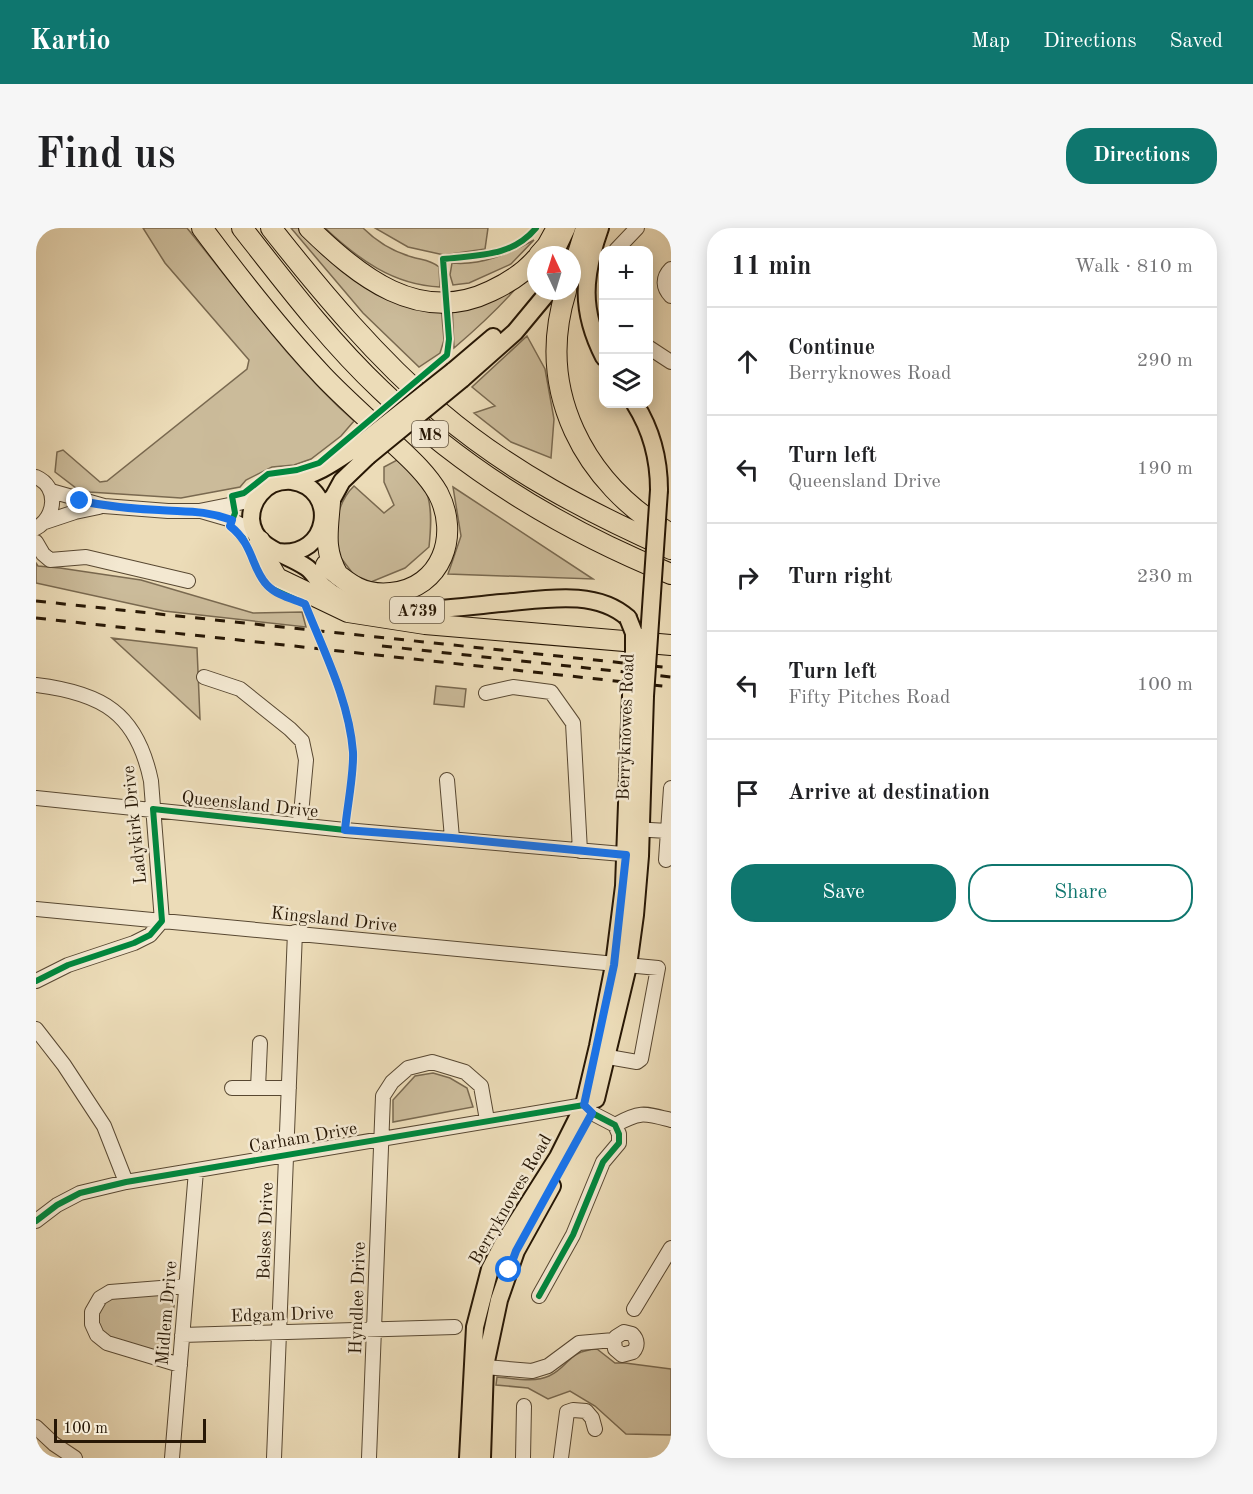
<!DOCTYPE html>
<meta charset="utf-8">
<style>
body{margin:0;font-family:"Old Standard TT",serif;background:#f6f6f6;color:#202124}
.controls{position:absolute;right:18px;top:18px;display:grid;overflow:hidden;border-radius:12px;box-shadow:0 3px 15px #0003}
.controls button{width:54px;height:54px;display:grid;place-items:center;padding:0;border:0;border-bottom:2px solid #e0e0e0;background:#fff;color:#202124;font:30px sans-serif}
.compass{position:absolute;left:491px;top:18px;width:54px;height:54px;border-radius:50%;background:#fff;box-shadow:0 3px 15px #0003;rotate:356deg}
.scale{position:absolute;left:18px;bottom:15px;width:152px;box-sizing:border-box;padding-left:6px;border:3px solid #271705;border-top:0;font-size:16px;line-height:21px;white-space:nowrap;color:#271705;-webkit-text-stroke:4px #f3e8d1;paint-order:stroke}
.stop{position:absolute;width:18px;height:18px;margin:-14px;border:4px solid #1a73e8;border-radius:50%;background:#fff}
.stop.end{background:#1a73e8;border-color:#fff;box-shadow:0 2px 6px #0008}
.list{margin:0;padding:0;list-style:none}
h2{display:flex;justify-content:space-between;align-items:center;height:78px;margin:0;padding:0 24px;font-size:26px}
h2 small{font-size:20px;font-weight:400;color:#757577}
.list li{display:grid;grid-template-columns:39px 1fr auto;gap:18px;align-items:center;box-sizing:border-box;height:108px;padding:0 24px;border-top:2px solid #e0e0e0}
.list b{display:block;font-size:22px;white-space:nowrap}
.list p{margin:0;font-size:20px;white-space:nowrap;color:#757577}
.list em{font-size:20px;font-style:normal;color:#757577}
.actions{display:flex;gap:12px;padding:18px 24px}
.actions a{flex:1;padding:14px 0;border:2px solid #0f766e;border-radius:24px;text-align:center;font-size:21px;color:#0f766e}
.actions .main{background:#0f766e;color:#fff}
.icon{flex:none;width:33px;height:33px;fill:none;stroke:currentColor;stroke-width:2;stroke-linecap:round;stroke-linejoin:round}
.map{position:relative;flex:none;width:635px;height:1230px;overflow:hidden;border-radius:24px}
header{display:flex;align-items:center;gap:36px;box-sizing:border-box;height:84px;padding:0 30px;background:#0f766e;color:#fff}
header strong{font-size:28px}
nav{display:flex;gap:33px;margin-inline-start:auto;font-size:21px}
.intro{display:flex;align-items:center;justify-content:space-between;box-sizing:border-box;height:144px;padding:0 36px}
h1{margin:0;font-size:42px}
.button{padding:15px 27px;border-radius:24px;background:#0f766e;color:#fff;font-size:21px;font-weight:700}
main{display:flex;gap:36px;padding:0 36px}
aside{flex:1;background:#fff;border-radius:24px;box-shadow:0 3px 15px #0003}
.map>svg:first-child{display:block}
</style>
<header>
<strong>Kartio</strong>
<nav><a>Map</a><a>Directions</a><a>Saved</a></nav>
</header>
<div class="intro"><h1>Find us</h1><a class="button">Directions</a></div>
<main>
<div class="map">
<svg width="635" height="1230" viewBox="0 0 635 1230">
<rect width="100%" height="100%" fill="#ecdcb8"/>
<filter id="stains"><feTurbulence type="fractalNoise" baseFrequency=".00333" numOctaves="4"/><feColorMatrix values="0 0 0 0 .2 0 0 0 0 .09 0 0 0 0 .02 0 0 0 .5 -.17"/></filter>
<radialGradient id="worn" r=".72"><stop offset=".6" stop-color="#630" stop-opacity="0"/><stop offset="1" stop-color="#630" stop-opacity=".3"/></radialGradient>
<path fill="#cbbb9a" stroke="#796950" stroke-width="1.5" d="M107 0H151C204 65 255 137 318 193L305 208 275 231 258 237 236 239 210 252 204 259 145 270 53 264 40 260 19 244 21 224 27 222 64 254 71 253 211 141 213 132 129 35Z
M255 0H265L309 43 405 78 408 112 404 125 383 139 327 85Z
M289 0H327C340 13 358 24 376 29 386 32 395 32 403 39L404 59C357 57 322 31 289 0Z
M339 0H452L449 21 408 27 372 19Z
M498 12 475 36 433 55 417 57 414 47 416 35C445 38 474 25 498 12Z
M492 46C470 74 445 97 418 120L416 76Z
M491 108 509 141 518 191 515 230 475 214 438 185 459 178 436 159Z
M361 232C397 254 397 280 393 319L369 340 335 354 318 347 295 317C300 296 302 273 318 258L348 285 358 277 348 254V239Z
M417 259 557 351 412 346 425 308Z
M0 335 2 338 24 340 105 352 217 385 266 384 270 399 128 383 0 355Z
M76 410 161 420 164 491Z
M400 458 430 461 428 479 398 476Z
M397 845 414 850 431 860 437 879 357 894V872L379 848Z
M137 1065 139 1070 132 1127C120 1123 76 1113 69 1106 56 1094 63 1078 75 1069Z
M561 1121 579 1135H589L635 1141V1207L590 1206 559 1178 534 1163 512 1171 492 1160 460 1157 461 1149C477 1150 498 1155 513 1148 534 1138 531 1123 561 1121Z"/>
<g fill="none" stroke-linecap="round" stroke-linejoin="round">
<defs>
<path id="minor" d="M580 22 601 0
M635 41C626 50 627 60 635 68
M612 119 635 134
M0 249C23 259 20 289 0 300
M15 263 68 278 132 283H163L208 274 221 269
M165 283 196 292 219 305
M9 294 39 284 63 279
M0 314 7 326 14 332 50 329 152 353
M168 449 204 461 254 501 266 513 270 532 264 597
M0 457C66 465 101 485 115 553L126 693 114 707 98 715 32 737 0 753
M450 465 477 459 515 464 537 495 544 623
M411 552 416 610
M0 570 309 602 598 627
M596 601 632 603
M630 632 635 560
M0 681 622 740 605 831 601 834 561 827
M0 801 28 837 68 898 90 954
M196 860H253
M222 860 224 815
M579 897C604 883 608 885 635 892
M0 993 21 977 44 965 90 954 548 877 556 885 579 897 583 906V915L567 934 537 1007 503 1068
M598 1081 635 1020
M146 1107 419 1099
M144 1137 71 1115 61 1107 56 1096V1084L64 1070 74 1064 150 1058
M438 1138 496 1143 512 1138 543 1115 578 1112 580 1109 588 1104 596 1106C602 1112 602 1118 597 1124L586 1127 579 1121 578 1112
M0 1199 18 1216 39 1230
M136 1230 160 943
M238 1230 259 704
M333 1230 347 868 356 854 372 840 396 834 429 844 445 858 451 892
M487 1230 488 1178
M525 1230 531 1184 537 1182 550 1183 556 1190 559 1201"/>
<path id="major" d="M564 0C547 48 544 82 568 129
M518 27 531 0
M417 143 457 109
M426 151 479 104 513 63
M599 176C616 203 623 230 623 262
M254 252C280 248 300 233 321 219
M289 284 306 253 332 228
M241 324C295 331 303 260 256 253 244 252 232 256 224 266 218 273 215 282 215 291 217 321 250 325 270 339 278 344 281 353 288 359 298 368 312 374 324 377 364 388 424 379 465 375 505 372 559 360 592 390
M560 871 592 738 599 687 604 628 609 468
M432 1230 439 1099 454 1041 467 1016 522 929 548 877 562 818 578 737 588 658 595 467
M446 1230 449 1138 463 1072 480 1023 516 958"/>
<path id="highway" d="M166 0C204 51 244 102 287 148 308 170 331 190 353 211 370 227 390 244 402 265 424 307 406 360 355 365 325 368 312 355 290 337
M206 0C250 56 293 113 345 162 428 242 529 303 635 346
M235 0C287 66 341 130 404 184 473 243 554 285 635 321
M273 0C322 48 383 98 455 63 472 55 488 45 500 31
M503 27 511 18 521 0
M536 45 550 0
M530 63C499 163 548 255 635 306
M294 274C292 303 287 321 302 347
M224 313 231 333 241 350 312 384 389 396 635 417"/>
</defs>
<use href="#minor" stroke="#584832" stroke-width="16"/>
<use href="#major" stroke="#271705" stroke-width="20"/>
<use href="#highway" stroke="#271705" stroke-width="22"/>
<use href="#minor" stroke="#f3e8d1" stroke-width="14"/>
<use href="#major" stroke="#ecdcb8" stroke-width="16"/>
<use href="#highway" stroke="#ecdcb8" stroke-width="20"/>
<path stroke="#271705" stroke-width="3" stroke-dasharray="10 10" stroke-linecap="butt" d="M0 373 635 440
M0 390 635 459
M346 418 635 449"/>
<defs>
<path id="major-bridge" d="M321 219 417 143
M332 228 426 151
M592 390 598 405V426
M595 467 598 433 609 408
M609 468 623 262"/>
</defs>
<use href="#major-bridge" stroke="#271705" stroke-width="20" stroke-linecap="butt"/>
<use href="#major-bridge" stroke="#ecdcb8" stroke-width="16"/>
<defs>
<path id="cycleway" d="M0 753 32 737 98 715 114 707 126 693 117 581 309 602C311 579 319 546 317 524 312 472 288 424 269 376L234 360 226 351 207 310 194 298 199 285 196 268 208 265 232 246 261 242 283 235 411 127 413 111 407 31C442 27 476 29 500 0
M0 993 21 977 44 965 90 954 548 877 556 885 579 897 583 906V915L567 934 537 1007 503 1068"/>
</defs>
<use href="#cycleway" stroke="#f3e8d1" stroke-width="10"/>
<use href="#cycleway" stroke="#00873e" stroke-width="6"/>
</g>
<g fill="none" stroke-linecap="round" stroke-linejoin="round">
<path stroke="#1a73e8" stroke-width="8" d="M44 273C70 278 96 281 123 282 151 284 168 282 196 292L194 298C218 317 215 340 231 357 240 367 257 371 269 376 288 424 313 472 317 524 318 546 311 579 309 602L416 610 590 627 578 737 548 877 556 885 480 1023 473 1042"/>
</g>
<g text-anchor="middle" stroke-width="5" stroke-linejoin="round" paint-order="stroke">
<g fill="#f3e8d1" stroke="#645642" stroke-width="1.5">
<rect x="376" y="193" width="36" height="26" rx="4.5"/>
<rect x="354" y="369" width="54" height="26" rx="4.5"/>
</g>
<g font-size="16" font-weight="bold" fill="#271705">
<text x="394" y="212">M8</text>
<text x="381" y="388">A739</text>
</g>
<g font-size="18" fill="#271705" stroke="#f3e8d1">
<text transform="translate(589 499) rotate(-88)" y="6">Berryknowes Road</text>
<text transform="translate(214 576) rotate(6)" y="6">Queensland Drive</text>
<text transform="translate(98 597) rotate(-96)" y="6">Ladykirk Drive</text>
<text transform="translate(298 691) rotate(6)" y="6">Kingsland Drive</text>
<text transform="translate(267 909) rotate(-10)" y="6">Carham Drive</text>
<text transform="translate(474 971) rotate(-60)" y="6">Berryknowes Road</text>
<text transform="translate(229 1003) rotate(-88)" y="6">Belses Drive</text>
<text transform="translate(321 1070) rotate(-88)" y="6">Hyndlee Drive</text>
<text transform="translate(130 1085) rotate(-85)" y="6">Midlem Drive</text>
<text transform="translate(246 1086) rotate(-2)" y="6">Edgam Drive</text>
</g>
</g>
<rect width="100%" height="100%" filter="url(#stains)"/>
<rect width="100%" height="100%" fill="url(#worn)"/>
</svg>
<div class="controls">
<button>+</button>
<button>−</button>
<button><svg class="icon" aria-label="layers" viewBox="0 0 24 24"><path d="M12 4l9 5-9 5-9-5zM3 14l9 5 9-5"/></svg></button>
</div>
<svg class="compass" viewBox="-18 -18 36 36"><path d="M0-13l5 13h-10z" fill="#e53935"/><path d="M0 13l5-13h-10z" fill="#757577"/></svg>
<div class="scale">100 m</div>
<div class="stop" style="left:473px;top:1042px"></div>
<div class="stop end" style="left:44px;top:273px"></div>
</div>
<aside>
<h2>11 min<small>Walk · 810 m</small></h2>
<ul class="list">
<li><svg class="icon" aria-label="ahead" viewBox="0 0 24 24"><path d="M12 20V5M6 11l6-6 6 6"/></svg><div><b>Continue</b><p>Berryknowes Road</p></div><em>290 m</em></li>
<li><svg class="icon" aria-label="left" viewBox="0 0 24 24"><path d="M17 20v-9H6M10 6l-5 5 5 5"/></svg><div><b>Turn left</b><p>Queensland Drive</p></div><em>190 m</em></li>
<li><svg class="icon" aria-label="right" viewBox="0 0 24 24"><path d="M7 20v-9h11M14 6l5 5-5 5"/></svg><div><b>Turn right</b></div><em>230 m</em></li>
<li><svg class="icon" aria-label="left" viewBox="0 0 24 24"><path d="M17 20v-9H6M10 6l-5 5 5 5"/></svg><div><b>Turn left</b><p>Fifty Pitches Road</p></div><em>100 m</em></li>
<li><svg class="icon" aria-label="arrive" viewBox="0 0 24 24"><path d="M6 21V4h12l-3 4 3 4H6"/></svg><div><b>Arrive at destination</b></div></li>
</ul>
<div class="actions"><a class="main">Save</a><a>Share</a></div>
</aside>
</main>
